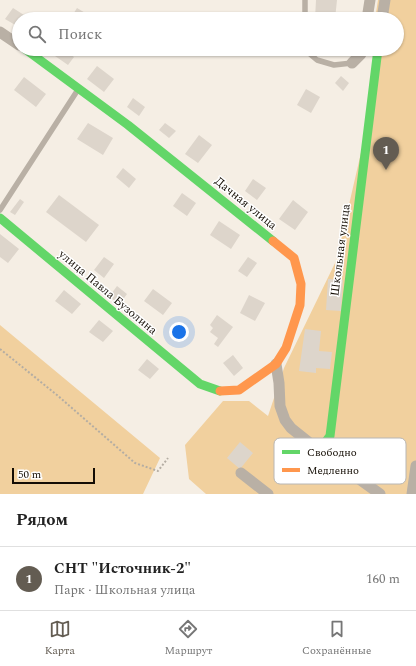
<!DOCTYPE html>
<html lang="ru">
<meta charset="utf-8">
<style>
body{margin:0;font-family:Spectral,serif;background:#f6f6f6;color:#222}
.scale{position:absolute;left:12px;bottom:10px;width:83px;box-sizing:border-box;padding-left:4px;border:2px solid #140d04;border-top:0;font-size:11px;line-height:14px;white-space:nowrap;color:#140d04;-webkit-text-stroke:3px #fff;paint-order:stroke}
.you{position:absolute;left:179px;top:332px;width:14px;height:14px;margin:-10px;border:3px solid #fff;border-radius:50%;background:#1a73e8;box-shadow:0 0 0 6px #1a73e833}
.badge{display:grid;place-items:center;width:26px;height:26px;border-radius:50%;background:#635c52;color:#fff;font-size:13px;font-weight:700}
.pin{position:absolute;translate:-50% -33px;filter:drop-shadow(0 1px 2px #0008)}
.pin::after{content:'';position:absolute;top:21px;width:14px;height:12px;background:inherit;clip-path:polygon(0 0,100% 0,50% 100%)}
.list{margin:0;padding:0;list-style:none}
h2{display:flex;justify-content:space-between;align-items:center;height:52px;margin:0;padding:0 16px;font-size:17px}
h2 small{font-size:13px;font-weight:400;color:#767676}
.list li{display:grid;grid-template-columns:26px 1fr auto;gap:12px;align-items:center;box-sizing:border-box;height:64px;padding:0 16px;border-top:1px solid #e0e0e0}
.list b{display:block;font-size:15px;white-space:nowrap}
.list p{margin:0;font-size:13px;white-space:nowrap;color:#767676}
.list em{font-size:13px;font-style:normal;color:#767676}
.icon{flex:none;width:22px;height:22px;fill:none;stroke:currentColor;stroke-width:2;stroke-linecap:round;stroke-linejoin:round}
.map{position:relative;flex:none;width:416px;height:494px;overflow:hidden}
.search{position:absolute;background:#fff;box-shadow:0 1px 3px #0004;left:12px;right:12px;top:12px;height:44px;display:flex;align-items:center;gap:10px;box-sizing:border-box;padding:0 14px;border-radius:22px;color:#767676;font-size:15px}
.sheet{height:116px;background:#fff}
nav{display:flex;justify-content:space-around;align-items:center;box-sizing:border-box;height:56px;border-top:1px solid #e0e0e0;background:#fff;font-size:11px;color:#767676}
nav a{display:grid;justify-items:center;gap:2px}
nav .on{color:#635c52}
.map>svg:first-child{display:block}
</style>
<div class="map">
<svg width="416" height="494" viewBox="0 0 416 494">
<rect width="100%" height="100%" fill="#f5eee4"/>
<path fill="#f1d09e" d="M378 0H416V494H206L189 479 185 445 223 401H249L268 416 284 368 336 261 378 79 371 49H397V19H375Z
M0 325 160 458 143 494H0Z"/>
<path fill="#ddd5cb" d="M316 0H337L335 19H315Z
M13 8 24 15 21 19H19V23L17 26 5 19Z
M77 8 87 14 84 19H70Z
M59 49H63L74 57 68 65 55 56Z
M97 66 114 79 104 92 87 79Z
M341 76 349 83 343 91 335 83Z
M24 77 46 94 36 107 14 90Z
M306 89 320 97 311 113 297 105Z
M133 98 145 107 139 116 127 107Z
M88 123 113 138 103 155 77 139Z
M165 123 176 131 169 138 159 130Z
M199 135 212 145 198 163 185 154Z
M123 168 136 179 129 188 116 177Z
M253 179 266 188 257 200 245 191Z
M182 193 196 203 187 216 173 206Z
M59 195 99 225 86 242 46 212Z
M20 199 24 202 15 215 10 212Z
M293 200 308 212 295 230 279 219Z
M219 221 240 235 231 249 210 235Z
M0 234 19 249 8 263 0 257Z
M104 257 114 264 104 278 94 270Z
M248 257 257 263 247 277 238 271Z
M328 279 343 280 341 311 326 310Z
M117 286 127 294 119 305 109 297Z
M153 289 172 303 163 315 144 301Z
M64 290 81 304 72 314 55 301Z
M249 295 265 303 255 321 240 313Z
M217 315 233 327 218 347 214 344 218 338 210 332 213 328 210 325Z
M99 320 113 331 103 342 89 332Z
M305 329 321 331 319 351 332 352 330 369 316 368V373L299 371Z
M233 355 243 368 234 376 223 363Z
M147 359 159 369 150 379 138 370Z
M240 442 253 453 240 469 227 458Z"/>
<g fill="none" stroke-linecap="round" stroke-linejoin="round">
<path stroke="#b4ada3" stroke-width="2" stroke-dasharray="2 2" stroke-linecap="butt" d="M0 349 57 395 135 463 158 471 168 458"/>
<path stroke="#b9b0a5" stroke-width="5.5" d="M305 19V0
M304 49 317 60 334 65 352 63
M0 210 79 88"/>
<path stroke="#b9b0a5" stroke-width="11" d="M367 19 370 0
M382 19 385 0
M0 32 19 45
M352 63 361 54 362 49
M276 364 279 383 280 406 285 420 291 428 316 448 380 494
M241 473 268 494
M412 494 416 466"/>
<path stroke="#63d668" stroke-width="9" d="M25 49 128 125 273 241
M0 218 200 384 220 391
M316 448 324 444 330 436 378 49"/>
<path stroke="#ff974d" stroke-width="9" d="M220 391 239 390 276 364 286 348 300 305 301 284 294 258 273 241"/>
</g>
<g text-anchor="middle" stroke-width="3" stroke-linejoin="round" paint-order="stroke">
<g font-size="12" fill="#140d04" stroke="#fff">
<text transform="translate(246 203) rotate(39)" y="4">Дачная улица</text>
<text transform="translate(340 250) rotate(-83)" y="4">Школьная улица</text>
<text transform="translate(108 292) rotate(40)" y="4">улица Павла Бузолина</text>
</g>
</g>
<rect x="274" y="438" width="132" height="46" rx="6" fill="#fff" stroke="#b8b6b4" stroke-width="1"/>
<rect x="282" y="450" width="18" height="4" fill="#63d668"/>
<rect x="282" y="468" width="18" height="4" fill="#ff974d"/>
<g font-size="11" fill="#140d04">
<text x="307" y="456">Свободно</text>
<text x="307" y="474">Медленно</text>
</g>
</svg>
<div class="scale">50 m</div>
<div class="you"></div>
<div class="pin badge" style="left:386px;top:170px">1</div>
<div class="search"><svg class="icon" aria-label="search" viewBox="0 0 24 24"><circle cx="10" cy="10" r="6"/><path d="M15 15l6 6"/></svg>Поиск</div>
</div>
<section class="sheet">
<h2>Рядом<small></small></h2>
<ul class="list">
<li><span class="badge">1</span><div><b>СНТ &quot;Источник-2&quot;</b><p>Парк · Школьная улица</p></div><em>160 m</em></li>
</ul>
</section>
<nav>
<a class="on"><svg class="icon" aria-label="map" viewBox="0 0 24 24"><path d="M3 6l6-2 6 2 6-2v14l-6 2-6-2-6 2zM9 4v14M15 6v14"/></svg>Карта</a>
<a><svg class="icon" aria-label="directions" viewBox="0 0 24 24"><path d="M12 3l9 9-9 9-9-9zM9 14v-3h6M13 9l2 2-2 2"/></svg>Маршрут</a>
<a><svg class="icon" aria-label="saved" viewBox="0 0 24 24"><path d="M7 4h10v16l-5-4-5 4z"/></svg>Сохранённые</a>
</nav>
